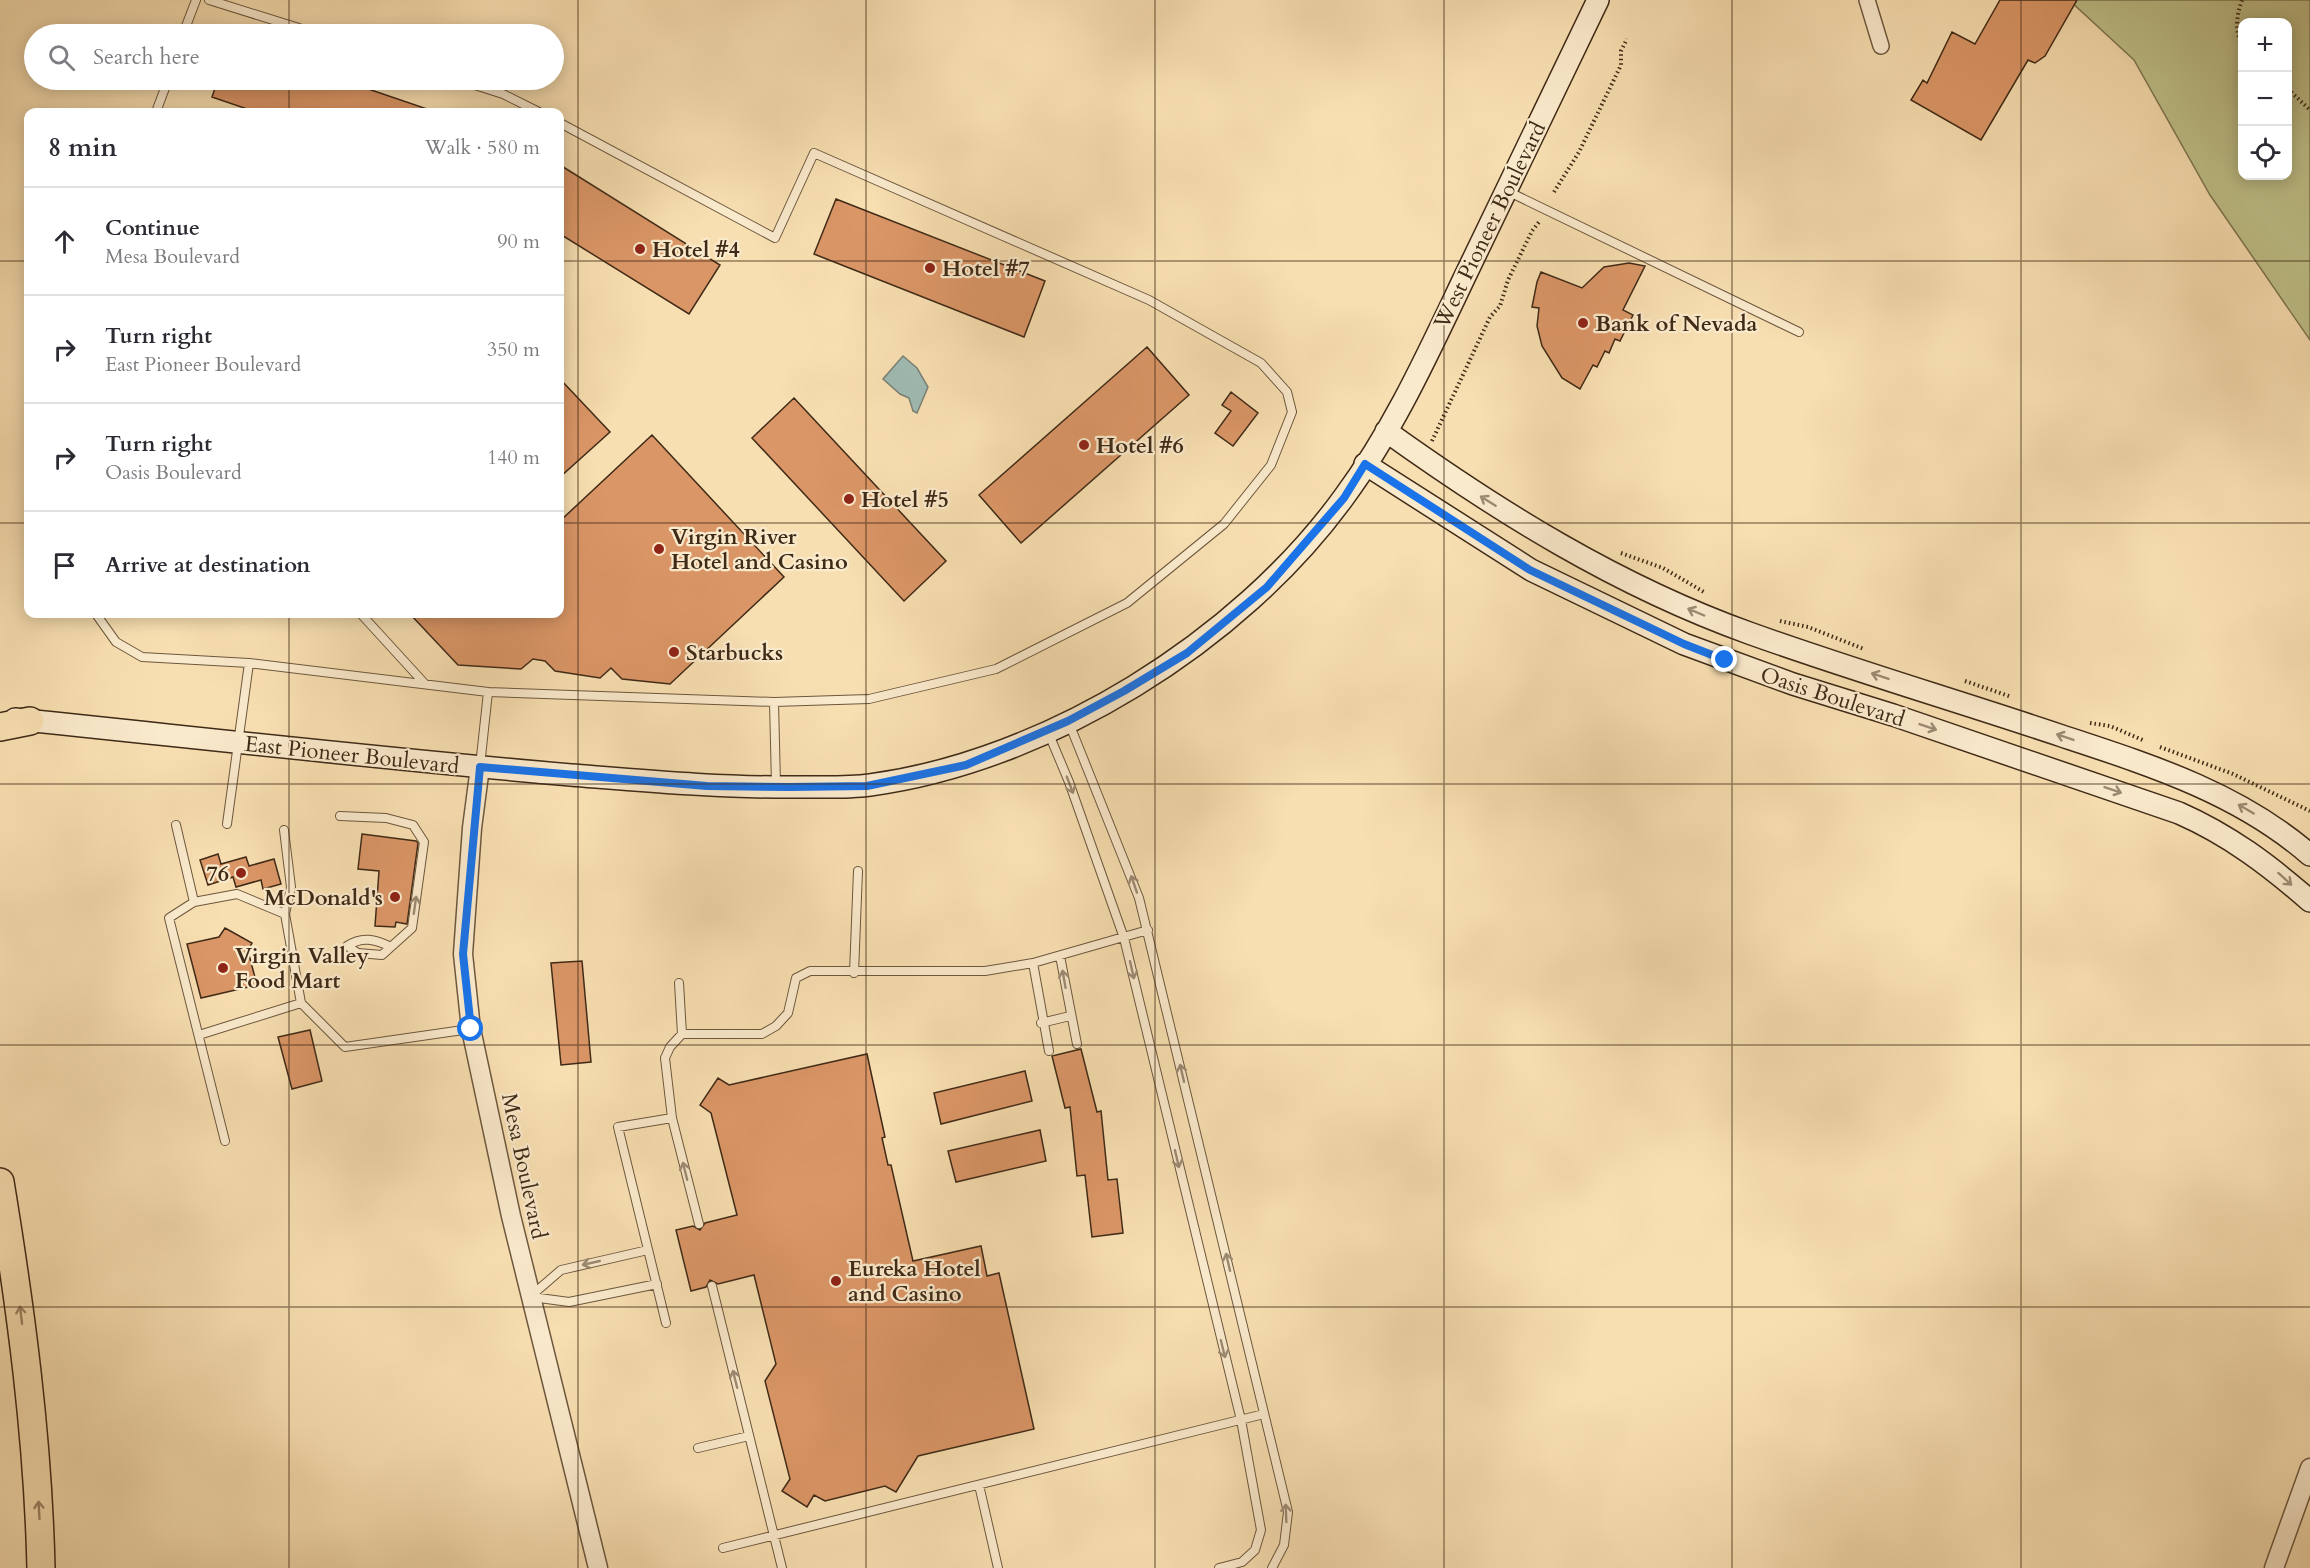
<!DOCTYPE html>
<meta charset="utf-8">
<style>
body{margin:0;font-family:Cardo,serif;background:#f7f7f7;color:#2b2b33}
.controls{position:absolute;right:18px;top:18px;display:grid;overflow:hidden;border-radius:12px;box-shadow:0 3px 15px #0003}
.controls button{width:54px;height:54px;display:grid;place-items:center;padding:0;border:0;border-bottom:2px solid #e1e1e2;background:#fff;color:#2b2b33;font:30px sans-serif}
.stop{position:absolute;width:18px;height:18px;margin:-14px;border:4px solid #1a73e8;border-radius:50%;background:#fff}
.stop.end{background:#1a73e8;border-color:#fff;box-shadow:0 2px 6px #0008}
.list{margin:0;padding:0;list-style:none}
h2{display:flex;justify-content:space-between;align-items:center;height:78px;margin:0;padding:0 24px;font-size:26px}
h2 small{font-size:20px;font-weight:400;color:#7c7c81}
.list li{display:grid;grid-template-columns:39px 1fr auto;gap:18px;align-items:center;box-sizing:border-box;height:108px;padding:0 24px;border-top:2px solid #e1e1e2}
.list b{display:block;font-size:22px;white-space:nowrap}
.list p{margin:0;font-size:20px;white-space:nowrap;color:#7c7c81}
.list em{font-size:20px;font-style:normal;color:#7c7c81}
.icon{flex:none;width:33px;height:33px;fill:none;stroke:currentColor;stroke-width:2;stroke-linecap:round;stroke-linejoin:round}
.map{position:relative;flex:none;width:2310px;height:1568px;overflow:hidden}
.search{position:absolute;background:#fff;box-shadow:0 3px 15px #0003;left:24px;top:24px;width:540px;height:66px;display:flex;align-items:center;gap:15px;box-sizing:border-box;padding:0 21px;border-radius:33px;color:#7c7c81;font-size:22px}
.panel{position:absolute;background:#fff;box-shadow:0 3px 15px #0003;left:24px;top:108px;width:540px;height:510px;border-radius:12px}
.map>svg:first-child{display:block}
</style>
<div class="map">
<svg width="2310" height="1568" viewBox="0 0 2310 1568">
<rect width="100%" height="100%" fill="#f8dfb1"/>
<filter id="stains"><feTurbulence type="fractalNoise" baseFrequency=".00333" numOctaves="4"/><feColorMatrix values="0 0 0 0 .2 0 0 0 0 .09 0 0 0 0 .02 0 0 0 .5 -.17"/></filter>
<radialGradient id="worn" r=".72"><stop offset=".6" stop-color="#630" stop-opacity="0"/><stop offset="1" stop-color="#630" stop-opacity=".3"/></radialGradient>
<path fill="#bfc18a" stroke="#7f7650" stroke-width="1.5" fill-rule="evenodd" d="M2069 0H2310V340L2210 195 2134 60ZM2242 22H2288V176H2242Z"/>
<path fill="#9fbbb4" stroke="#798175" stroke-width="1.5" d="M903 356 917 368 928 387 917 413 913 411 909 398 900 394 883 379Z"/>
<path fill="#db9667" stroke="#3f2a17" stroke-width="1.5" d="M2000 0H2077L2045 56 2035 63 2028 60 1981 140 1911 100 1923 80 1927 83 1952 32 1975 44Z
M218 80H342L430 110V112H256L212 97Z
M560 165 720 265 689 314 560 234Z
M836 199 1045 281 1024 337 814 254Z
M1629 263 1645 266 1623 310 1633 315 1620 341 1615 339 1609 353 1605 351 1597 367 1593 365 1580 389 1562 378 1542 346 1537 326 1539 308 1532 307 1537 282 1541 272 1582 288 1604 267Z
M1147 347 1189 395 1021 543 979 495Z
M560 379 610 432 560 477Z
M1231 392 1258 413 1233 446 1215 433 1231 411 1222 405Z
M794 398 946 561 904 601 752 438Z
M652 435 784 577 670 684 622 679 611 668 600 678 555 671 545 661 533 659 521 669 458 665 410 614H560V521Z
M362 834 416 841 418 843 407 924 396 922 395 927 375 926 379 871 358 869Z
M218 854 221 864 246 857 249 866 274 859 281 884 263 889 261 880 236 887 233 877 208 885 200 860Z
M225 928 252 943 248 951 257 985 201 998 187 944 219 937Z
M582 961 591 1062 561 1065 551 963Z
M310 1030 322 1081 292 1089 278 1037Z
M1081 1049 1097 1112 1101 1111 1108 1180 1117 1179 1123 1233 1092 1237 1085 1175 1077 1176 1070 1107 1065 1108 1052 1056Z
M867 1054 885 1137 882 1138 888 1165H891L913 1261 981 1246 987 1276 999 1273 1034 1429 918 1456 896 1492 885 1486 825 1501 814 1495 807 1507 782 1491 790 1479 765 1381 776 1364 754 1275 718 1284 710 1280 706 1287 691 1291 676 1230 693 1226 700 1230 705 1223 737 1215 711 1113 700 1105 718 1078 729 1085Z
M1025 1071 1032 1101 941 1124 934 1093Z
M1040 1130 1046 1161 956 1182 948 1151Z"/>
<g fill="none" stroke-linecap="round" stroke-linejoin="round">
<defs>
<path id="service" d="M209 0 318 34
M183 34 196 0
M459 80 503 94 539 112
M156 112 168 80
M560 123 775 238 814 153 1149 300 1261 363 1287 392 1292 412 1271 465 1224 524 1127 603 996 669 869 699 774 702
M1507 191 1799 332
M96 614 116 642 142 657 249 663
M361 614 425 684
M1069 723 1139 898 1288 1512 1284 1545 1272 1568
M1048 732 1069 782 1124 938 1241 1420 1261 1530 1255 1550 1242 1562 1219 1568
M480 766 488 692 774 702 776 785
M340 816 386 818 413 825 424 842 412 928 382 955 358 953 347 946C362 936 375 939 391 947
M227 824 249 663 488 692
M176 825 194 902 169 918 225 1141
M284 830 291 887 285 914
M194 902 237 894 285 914 301 1003 199 1035
M1060 956 1077 1044
M1033 963 1049 1051
M854 973 858 871
M679 983 682 1034 670 1047 665 1058 672 1118 699 1224
M301 1003 345 1047 470 1029
M1041 1023 1070 1016
M682 1034H762L776 1026 788 1013 796 978 810 971H985L1033 963 1148 930
M712 1286 782 1568
M532 1295 561 1270 648 1250
M532 1297 569 1302 657 1284
M666 1323 618 1127 672 1118
M698 1448 749 1436
M979 1485 998 1568
M723 1548 1264 1414"/>
<path id="minor" d="M1867 0 1881 46"/>
<path id="tertiary" d="M480 767 472 828 463 954 471 1029 511 1216 598 1568
M2274 1568 2310 1468"/>
<path id="secondary" d="M1386 431C1499 512 1618 586 1749 633 1852 670 1958 701 2062 736 2150 765 2239 793 2310 855
M1365 464 1531 570 1684 644 1793 684 1893 715 2179 813C2229 835 2269 865 2310 901
M15 719C200 738 385 759 571 775 647 781 723 788 800 787 823 787 847 788 870 785 1047 761 1239 642 1344 497 1395 428 1431 347 1468 270 1511 180 1554 90 1598 0"/>
<path id="motorway" d="M0 727 30 721
M0 1182C21 1310 38 1438 41 1568"/>
</defs>
<use href="#service" stroke="#6d573e" stroke-width="10"/>
<use href="#minor" stroke="#6d573e" stroke-width="18"/>
<use href="#tertiary" stroke="#6d573e" stroke-width="21"/>
<use href="#secondary" stroke="#3f2a17" stroke-width="24"/>
<use href="#motorway" stroke="#3f2a17" stroke-width="30"/>
<path stroke="#3f2a17" stroke-width="4" stroke-dasharray="1.5 3" stroke-linecap="butt" d="M2242 0C2236 17 2235 30 2242 46
M2288 89 2310 110
M1554 192 1579 152 1621 65V51L1627 39
M1432 441 1490 317 1500 306 1508 280 1532 231 1539 222
M1621 553 1663 568 1704 592
M1780 621 1808 627 1864 649
M1965 681 2009 696
M2090 723 2110 726 2145 741
M2160 747 2233 774 2310 811"/>
<use href="#service" stroke="#faeacc" stroke-width="8"/>
<use href="#minor" stroke="#faeacc" stroke-width="15"/>
<use href="#tertiary" stroke="#faeacc" stroke-width="18"/>
<use href="#secondary" stroke="#faeacc" stroke-width="21"/>
<use href="#motorway" stroke="#f8dfb1" stroke-width="27"/>
</g>
<defs><path id="oneway-shaft" d="M-6 0H5M1.5-3L5.5 0L1.5 3" fill="none" stroke-width="1.6" stroke-linecap="round" stroke-linejoin="round" transform="scale(1.5)"/></defs>
<g stroke="#9c8a72">
<use href="#oneway-shaft" transform="translate(1488 501) rotate(-148)"/>
<use href="#oneway-shaft" transform="translate(1696 612) rotate(-157)"/>
<use href="#oneway-shaft" transform="translate(1880 676) rotate(-162)"/>
<use href="#oneway-shaft" transform="translate(1928 727) rotate(19)"/>
<use href="#oneway-shaft" transform="translate(2065 737) rotate(-161)"/>
<use href="#oneway-shaft" transform="translate(1070 785) rotate(69)"/>
<use href="#oneway-shaft" transform="translate(2113 790) rotate(19)"/>
<use href="#oneway-shaft" transform="translate(2246 809) rotate(-150)"/>
<use href="#oneway-shaft" transform="translate(2285 879) rotate(42)"/>
<use href="#oneway-shaft" transform="translate(1134 884) rotate(-109)"/>
<use href="#oneway-shaft" transform="translate(415 905) rotate(-82)"/>
<use href="#oneway-shaft" transform="translate(1132 970) rotate(77)"/>
<use href="#oneway-shaft" transform="translate(1064 979) rotate(-100)"/>
<use href="#oneway-shaft" transform="translate(1182 1073) rotate(-103)"/>
<use href="#oneway-shaft" transform="translate(1177 1159) rotate(77)"/>
<use href="#oneway-shaft" transform="translate(685 1171) rotate(-104)"/>
<use href="#oneway-shaft" transform="translate(1228 1262) rotate(-103)"/>
<use href="#oneway-shaft" transform="translate(591 1263) rotate(167)"/>
<use href="#oneway-shaft" transform="translate(1223 1349) rotate(76)"/>
<use href="#oneway-shaft" transform="translate(735 1379) rotate(-104)"/>
<use href="#oneway-shaft" transform="translate(1286 1513) rotate(-92)"/>
</g>
<g stroke="#9c8464">
<use href="#oneway-shaft" transform="translate(21 1315) rotate(-97)"/>
<use href="#oneway-shaft" transform="translate(39 1510) rotate(-93)"/>
</g>
<g fill="none" stroke-linecap="round" stroke-linejoin="round">
<path stroke="#1a73e8" stroke-width="8" d="M471 1029 463 954 480 767 707 786 790 787 867 786 966 765 1068 721 1124 691 1187 653 1267 587 1344 498 1365 464 1530 570 1684 644 1725 660"/>
</g>
<path fill="none" stroke="#3f2a17" stroke-width="1.5" stroke-opacity="0.55" d="M289 0V34M578 0V1568M866 0V1568M1155 0V1568M1444 0V1568M1732 0V1568M2021 0V1568M289 80V112M0 261H28M560 261H2310M0 523H28M560 523H2310M289 614V1568M0 784H2310M0 1045H2310M0 1307H2310"/>
<g fill="#8f2418" stroke="#faeacc" stroke-width="2">
<circle cx="640" cy="249" r="6"/>
<circle cx="930" cy="268" r="6"/>
<circle cx="1583" cy="323" r="6"/>
<circle cx="1084" cy="445" r="6"/>
<circle cx="849" cy="499" r="6"/>
<circle cx="659" cy="549" r="6"/>
<circle cx="674" cy="652" r="6"/>
<circle cx="241" cy="873" r="6"/>
<circle cx="395" cy="897" r="6"/>
<circle cx="223" cy="968" r="6"/>
<circle cx="836" cy="1281" r="6"/>
</g>
<g text-anchor="middle" stroke-width="4.5" stroke-linejoin="round" paint-order="stroke">
<g font-size="22" fill="#3f2a17" stroke="#faeacc">
<text transform="translate(1489 225) rotate(-64)" y="8">West Pioneer Boulevard</text>
<text transform="translate(1833 696) rotate(18)" y="8">Oasis Boulevard</text>
<text transform="translate(352 754) rotate(6)" y="8">East Pioneer Boulevard</text>
<text transform="translate(525 1166) rotate(78)" y="8">Mesa Boulevard</text>
</g>
<g font-size="22" font-weight="bold" fill="#3f2a17" stroke="#faeacc" text-anchor="start">
<text x="652" y="257">Hotel #4</text>
<text x="942" y="276">Hotel #7</text>
<text x="1595" y="331">Bank of Nevada</text>
<text x="1096" y="453">Hotel #6</text>
<text x="861" y="507">Hotel #5</text>
<text x="671" y="544">Virgin River<tspan x="671" dy="25">Hotel and Casino</tspan></text>
<text x="686" y="660">Starbucks</text>
<text x="229" y="881" text-anchor="end">76</text>
<text x="383" y="905" text-anchor="end">McDonald's</text>
<text x="235" y="963">Virgin Valley<tspan x="235" dy="25">Food Mart</tspan></text>
<text x="848" y="1276">Eureka Hotel<tspan x="848" dy="25">and Casino</tspan></text>
</g>
</g>
<rect width="100%" height="100%" filter="url(#stains)"/>
<rect width="100%" height="100%" fill="url(#worn)"/>
</svg>
<div class="controls">
<button>+</button>
<button>−</button>
<button><svg class="icon" aria-label="locate" viewBox="0 0 24 24"><circle cx="12" cy="12" r="6"/><path d="M12 2v4M12 18v4M2 12h4M18 12h4"/></svg></button>
</div>
<div class="stop" style="left:471px;top:1029px"></div>
<div class="stop end" style="left:1725px;top:660px"></div>
<div class="search"><svg class="icon" aria-label="search" viewBox="0 0 24 24"><circle cx="10" cy="10" r="6"/><path d="M15 15l6 6"/></svg>Search here</div>
<section class="panel">
<h2>8 min<small>Walk · 580 m</small></h2>
<ul class="list">
<li><svg class="icon" aria-label="ahead" viewBox="0 0 24 24"><path d="M12 20V5M6 11l6-6 6 6"/></svg><div><b>Continue</b><p>Mesa Boulevard</p></div><em>90 m</em></li>
<li><svg class="icon" aria-label="right" viewBox="0 0 24 24"><path d="M7 20v-9h11M14 6l5 5-5 5"/></svg><div><b>Turn right</b><p>East Pioneer Boulevard</p></div><em>350 m</em></li>
<li><svg class="icon" aria-label="right" viewBox="0 0 24 24"><path d="M7 20v-9h11M14 6l5 5-5 5"/></svg><div><b>Turn right</b><p>Oasis Boulevard</p></div><em>140 m</em></li>
<li><svg class="icon" aria-label="arrive" viewBox="0 0 24 24"><path d="M6 21V4h12l-3 4 3 4H6"/></svg><div><b>Arrive at destination</b></div></li>
</ul>
</section>
</div>
